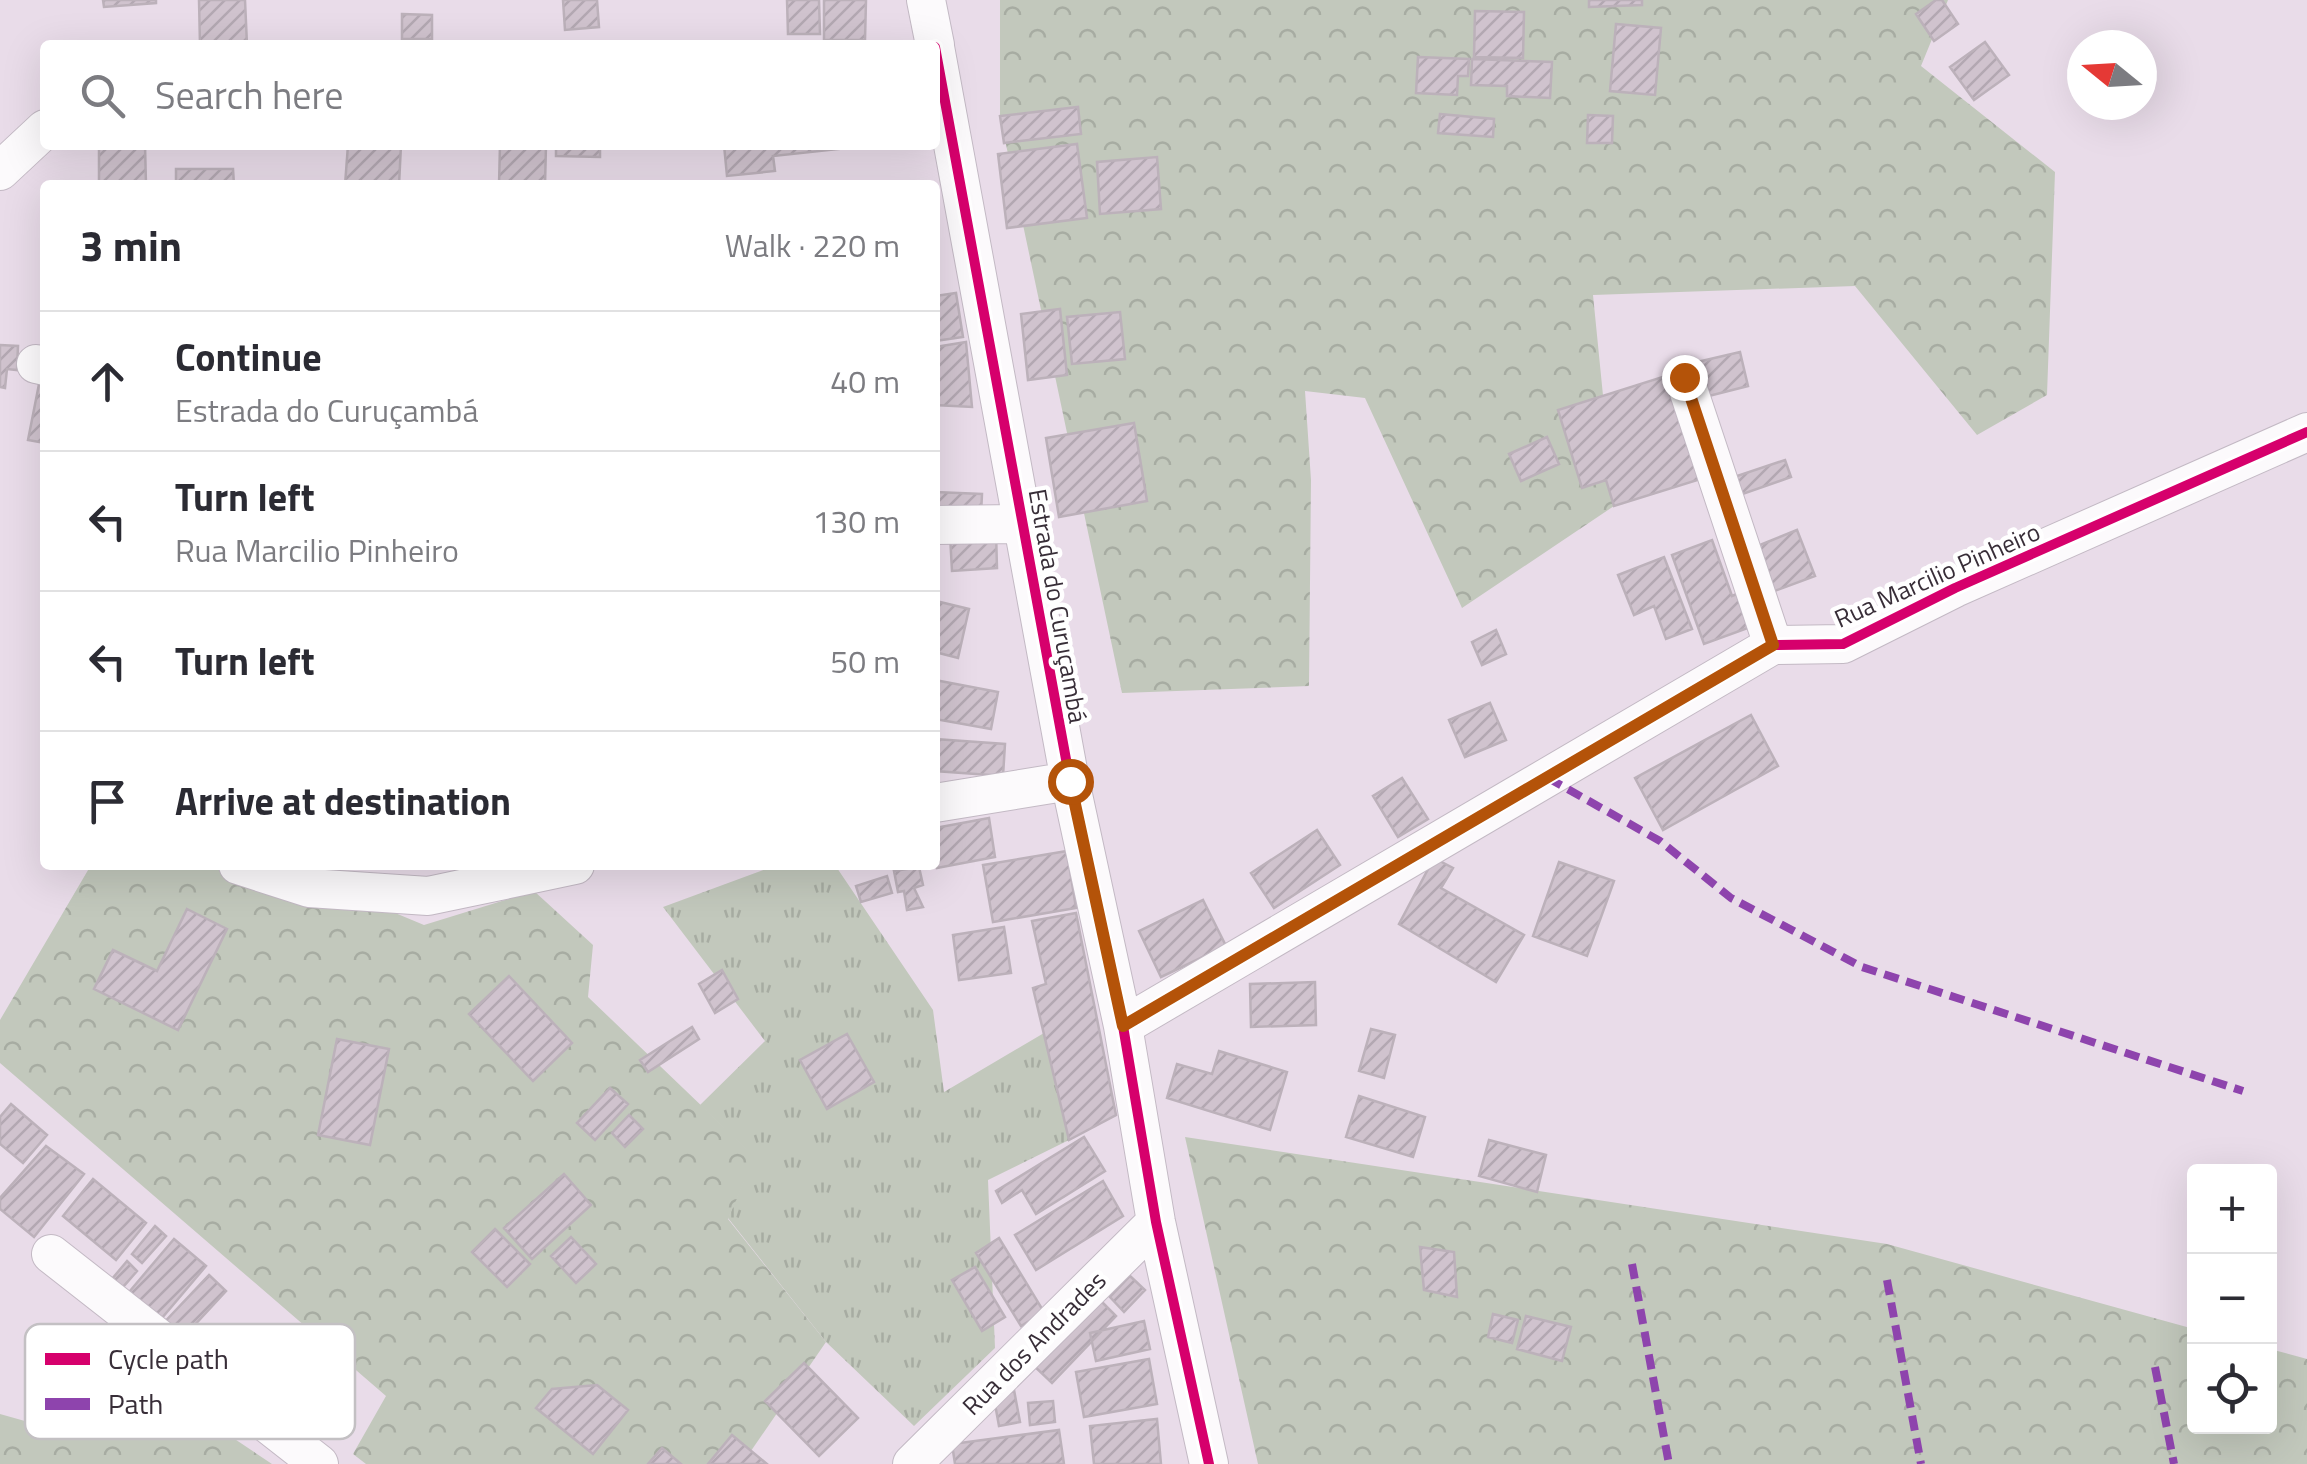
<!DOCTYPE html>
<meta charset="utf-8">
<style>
body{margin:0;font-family:"Titillium Web",sans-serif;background:#f2f2f3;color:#2b2b33}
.controls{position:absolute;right:30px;bottom:30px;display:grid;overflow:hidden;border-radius:10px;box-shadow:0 10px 40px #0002}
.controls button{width:90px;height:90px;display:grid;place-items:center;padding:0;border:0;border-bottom:2px solid #e1e1e2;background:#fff;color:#2b2b33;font:50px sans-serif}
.compass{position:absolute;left:2067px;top:30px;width:90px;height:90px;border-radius:50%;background:#fff;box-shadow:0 10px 40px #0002;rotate:288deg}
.stop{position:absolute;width:30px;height:30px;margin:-22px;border:8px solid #b45309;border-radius:50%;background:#fff}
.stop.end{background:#b45309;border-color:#fff;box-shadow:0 2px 10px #0008}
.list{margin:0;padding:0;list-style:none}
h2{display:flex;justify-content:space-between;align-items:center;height:130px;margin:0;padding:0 40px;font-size:42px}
h2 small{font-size:32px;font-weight:400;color:#7c7c81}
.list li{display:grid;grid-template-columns:65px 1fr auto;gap:30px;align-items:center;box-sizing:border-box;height:140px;padding:0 40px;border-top:2px solid #e1e1e2}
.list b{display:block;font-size:38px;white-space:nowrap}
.list p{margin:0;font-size:32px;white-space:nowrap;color:#7c7c81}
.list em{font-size:32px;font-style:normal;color:#7c7c81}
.icon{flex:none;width:55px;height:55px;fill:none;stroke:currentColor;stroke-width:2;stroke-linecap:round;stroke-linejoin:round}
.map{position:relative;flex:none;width:2307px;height:1464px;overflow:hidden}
.search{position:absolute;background:#fff;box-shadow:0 10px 40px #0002;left:40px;top:40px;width:900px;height:110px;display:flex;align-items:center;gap:25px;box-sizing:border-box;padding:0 35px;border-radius:10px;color:#7c7c81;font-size:38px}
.panel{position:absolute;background:#fff;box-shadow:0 10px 40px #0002;left:40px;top:180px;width:900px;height:690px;border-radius:10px}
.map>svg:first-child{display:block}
</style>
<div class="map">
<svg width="2307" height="1464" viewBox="0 0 2307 1464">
<defs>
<pattern id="grass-tufts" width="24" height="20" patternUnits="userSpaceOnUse" patternTransform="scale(2.5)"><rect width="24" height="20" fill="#c2c8bc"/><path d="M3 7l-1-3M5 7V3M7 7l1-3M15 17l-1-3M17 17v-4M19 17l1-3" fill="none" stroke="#a7aca2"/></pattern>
<pattern id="forest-crowns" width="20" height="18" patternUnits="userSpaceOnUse" patternTransform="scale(2.5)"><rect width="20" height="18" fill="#c2c8bc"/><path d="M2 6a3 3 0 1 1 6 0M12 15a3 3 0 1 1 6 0" fill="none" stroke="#a7aca2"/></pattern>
<pattern id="building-hatch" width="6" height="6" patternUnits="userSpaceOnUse" patternTransform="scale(2.5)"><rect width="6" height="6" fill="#d0c3ce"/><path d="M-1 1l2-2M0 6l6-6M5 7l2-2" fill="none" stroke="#b3a8b2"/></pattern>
</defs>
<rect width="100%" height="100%" fill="#e9dce9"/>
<path fill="url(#grass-tufts)" d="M777 865H835L933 1010 944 1092 1044 1033 1069 1140 988 1180 995 1348 914 1426 826 1342 728 1218 754 1157 700 1105 765 1041 663 907Z"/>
<path fill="url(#forest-crowns)" d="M1000 0H1948L1921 66 2055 172 2047 395 1977 435 1855 286 1593 295 1614 506 1462 608 1365 398 1305 391 1311 480 1309 686 1122 693 1000 116Z
M91 865H280L424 925 534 891 593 945 588 997 755 1157 728 1219 826 1342 742 1464H366L353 1454 386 1396 0 1063V1020Z
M1185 1137 1887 1244 2194 1329V1426H2270V1349L2307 1359V1464H1258Z
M121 1363 272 1464H0V1414L71 1434Z"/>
<path fill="url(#building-hatch)" stroke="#bcb1ba" stroke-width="2.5" d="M103 0H156V3L104 7Z
M199 0H245L247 45H200Z
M563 0H597L599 27 565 30Z
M787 0H819L820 34H788Z
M824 0H866L865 40H824Z
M1589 0H1642V5L1589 7Z
M1936 0H1942L1958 24 1934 41 1916 14Z
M1475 11 1524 12 1523 58 1474 57Z
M402 14 432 15V39H402Z
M1616 24 1661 28 1655 95 1610 91Z
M1985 42 2009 75 1974 100 1950 67Z
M1418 57 1469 59 1468 76H1458L1457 95 1416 93Z
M1472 59 1552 62 1550 98 1507 96V86L1471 85Z
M1078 107 1081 134 1004 143 1000 116Z
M1440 114 1494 119 1493 137 1438 133Z
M1588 115 1613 116 1612 143H1587Z
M1077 144 1087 218 1007 228 998 154Z
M99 145H145L146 185H99Z
M348 145H401L399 185H345Z
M500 145H546L545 185H499Z
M556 145H600V157L556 156Z
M724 145H867V146L773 156 775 171 727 176Z
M1157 157 1161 209 1100 214 1097 162Z
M176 169H233L234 185H176Z
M956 293 963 337 935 341V296Z
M1060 309 1067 375 1028 380 1021 314Z
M1120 312 1125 359 1072 364 1067 317Z
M966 342 972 407 935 405V347Z
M0 345 18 346 17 370 7 369 5 388 0 387Z
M1740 352 1748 386 1701 398 1693 363Z
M1672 374 1704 478 1614 506 1606 480 1582 488 1558 410Z
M40 379 45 380V443L28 440Z
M1134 423 1147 501 1059 517 1046 438Z
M1547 437 1559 464 1521 481 1509 454Z
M1785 460 1791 477 1737 496 1731 478Z
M935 492 982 494 981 515 935 513Z
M1797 530 1815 576 1772 592 1755 547Z
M996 532 997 568 952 571 950 535Z
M1712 540 1732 596 1744 591 1756 625 1704 644 1672 555Z
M1664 557 1692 629 1666 639 1654 606 1634 615 1618 575Z
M936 601 969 609 958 658 935 652Z
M1496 630 1506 654 1482 665 1472 642Z
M935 680 998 692 991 729 935 719Z
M1490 703 1506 740 1465 757 1449 720Z
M1751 715 1778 766 1663 830 1635 778Z
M935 739 1005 744 1003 776 935 771Z
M1402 778 1428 819 1398 837 1373 796Z
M989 818 995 857 937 868 935 828Z
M1317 830 1340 865 1274 908 1251 873Z
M1067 851 1076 908 993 922 983 865Z
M1434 858 1453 868 1441 888 1524 935 1496 982 1399 924Z
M1559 862 1614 881 1587 956 1533 936Z
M919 867 923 885 914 888 923 907 907 910 904 891 898 892 894 871Z
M887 876 892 893 861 902 856 886Z
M1203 900 1226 946 1161 977 1139 931Z
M187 909 227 929 178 1030 94 989 113 950 157 971Z
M1076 913 1116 1115 1069 1140 1033 988 1046 984 1032 921Z
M1004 927 1011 973 959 980 953 935Z
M722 970 738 999 715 1013 699 984Z
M509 976 572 1043 533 1081 469 1014Z
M1315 982 1316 1025 1251 1027 1250 984Z
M692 1027 699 1039 648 1072 640 1060Z
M1371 1029 1395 1035 1384 1078 1359 1071Z
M847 1034 874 1082 827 1109 800 1060Z
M337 1039 389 1049 370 1145 318 1135Z
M1219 1051 1287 1072 1270 1130 1167 1098 1177 1064 1212 1074Z
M610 1088 628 1104 595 1140 577 1123Z
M1359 1096 1425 1117 1413 1157 1346 1137Z
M11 1104 47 1135 23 1163 0 1144V1117Z
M629 1115 643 1129 625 1147 612 1133Z
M1084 1137 1105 1171 1036 1214 1022 1190 1002 1203 996 1191Z
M1489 1140 1546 1155 1537 1192 1479 1176Z
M46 1146 84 1174 34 1237 0 1209V1198Z
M564 1174 591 1205 532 1259 504 1228Z
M93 1179 146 1223 116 1260 63 1216Z
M1103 1181 1123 1216 1036 1270 1015 1235Z
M155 1226 166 1236 142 1263 132 1254Z
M495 1229 530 1264 507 1287 472 1252Z
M571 1237 596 1264 576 1283 551 1256Z
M999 1238 1044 1312 1021 1326 976 1253Z
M174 1239 206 1266 156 1325 124 1298Z
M1420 1247 1454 1252 1457 1297 1424 1290Z
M127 1261 137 1271 117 1294 107 1285Z
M975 1267 1005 1317 982 1331 952 1280Z
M209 1275 226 1291 178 1343 160 1327Z
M1130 1276 1145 1290 1124 1312 1110 1297Z
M1097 1297 1116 1316 1052 1383 1032 1364Z
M1493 1314 1518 1320 1512 1343 1488 1337Z
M1526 1316 1571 1327 1562 1361 1517 1349Z
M1144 1321 1150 1349 1096 1361 1090 1333Z
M1149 1359 1157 1404 1084 1417 1076 1372Z
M804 1363 858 1418 819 1456 765 1401Z
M597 1385 628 1410 593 1454 536 1408 552 1389Z
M1014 1390 1020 1422 999 1426 995 1404Z
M1053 1401 1055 1422 1030 1425 1028 1403Z
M1157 1419 1161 1464H1094L1090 1426Z
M1059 1430 1064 1464H955L952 1444Z
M732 1435 767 1464H708Z
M662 1448 681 1464H648Z"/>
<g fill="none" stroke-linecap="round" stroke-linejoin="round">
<defs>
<path id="minor" d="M926 0 935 45
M935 47 1070 781 1123 1026 1156 1222 1209 1464
M0 171 45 129
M36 364 45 366
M1684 377 1773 645
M935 525 1023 524
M935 803 1070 781
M238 865 309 888 428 896 575 865
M1123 1026 1773 645 1843 644 1955 588 2307 432
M51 1254 319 1464
M912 1464 1156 1222"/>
</defs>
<use href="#minor" stroke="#c3b9c4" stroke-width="40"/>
<use href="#minor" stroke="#fcfafc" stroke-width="38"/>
<path stroke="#8e44ad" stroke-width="8" stroke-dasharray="15 8" stroke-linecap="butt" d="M1548 778 1660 841 1731 898 1862 967 2243 1091
M1632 1264 1669 1464
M1887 1280 1921 1464
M2155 1367 2174 1464"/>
<defs>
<path id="cycleway" d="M935 47 1070 781 1123 1026 1156 1222 1209 1464
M1123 1026 1773 645 1843 644 1955 588 2307 432"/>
</defs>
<use href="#cycleway" stroke="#fff" stroke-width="16"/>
<use href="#cycleway" stroke="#d6006c" stroke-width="10"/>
</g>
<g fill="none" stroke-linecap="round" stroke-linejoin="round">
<path stroke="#b45309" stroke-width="12" d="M1070 781 1123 1026 1773 645 1684 377"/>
</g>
<g text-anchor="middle" stroke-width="9" stroke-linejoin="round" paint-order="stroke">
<g font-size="25" fill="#382e38" stroke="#fff">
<text transform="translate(1937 575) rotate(-24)" y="9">Rua Marcilio Pinheiro</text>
<text transform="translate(1058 606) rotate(80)" y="9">Estrada do Curuçambá</text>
<text transform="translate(1034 1343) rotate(-45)" y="9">Rua dos Andrades</text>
</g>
</g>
<rect x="25" y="1324" width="330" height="115" rx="15" fill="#fff" stroke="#c3c0c3" stroke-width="2.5"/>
<rect x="45" y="1353" width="45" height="12" fill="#d6006c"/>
<rect x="45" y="1398" width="45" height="12" fill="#8e44ad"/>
<g font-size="28" fill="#382e38">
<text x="108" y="1369">Cycle path</text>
<text x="108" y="1414">Path</text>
</g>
</svg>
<div class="controls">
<button>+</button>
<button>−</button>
<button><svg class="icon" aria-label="locate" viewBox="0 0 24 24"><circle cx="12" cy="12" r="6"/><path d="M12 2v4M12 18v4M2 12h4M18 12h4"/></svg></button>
</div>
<svg class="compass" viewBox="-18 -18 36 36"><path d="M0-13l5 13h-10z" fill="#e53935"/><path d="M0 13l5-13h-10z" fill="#7c7c81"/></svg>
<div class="stop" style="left:1070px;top:781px"></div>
<div class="stop end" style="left:1684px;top:377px"></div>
<div class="search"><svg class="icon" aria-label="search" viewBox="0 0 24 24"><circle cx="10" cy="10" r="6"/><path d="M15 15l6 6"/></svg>Search here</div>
<section class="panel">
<h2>3 min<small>Walk · 220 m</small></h2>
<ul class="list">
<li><svg class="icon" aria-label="ahead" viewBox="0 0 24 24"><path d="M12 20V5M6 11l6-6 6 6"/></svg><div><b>Continue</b><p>Estrada do Curuçambá</p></div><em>40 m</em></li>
<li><svg class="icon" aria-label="left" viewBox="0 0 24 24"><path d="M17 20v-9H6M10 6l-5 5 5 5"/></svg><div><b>Turn left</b><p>Rua Marcilio Pinheiro</p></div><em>130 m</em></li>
<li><svg class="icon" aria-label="left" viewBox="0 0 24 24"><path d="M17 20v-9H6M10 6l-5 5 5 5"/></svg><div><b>Turn left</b></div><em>50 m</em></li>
<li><svg class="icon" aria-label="arrive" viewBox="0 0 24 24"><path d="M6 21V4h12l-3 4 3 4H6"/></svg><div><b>Arrive at destination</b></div></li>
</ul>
</section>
</div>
